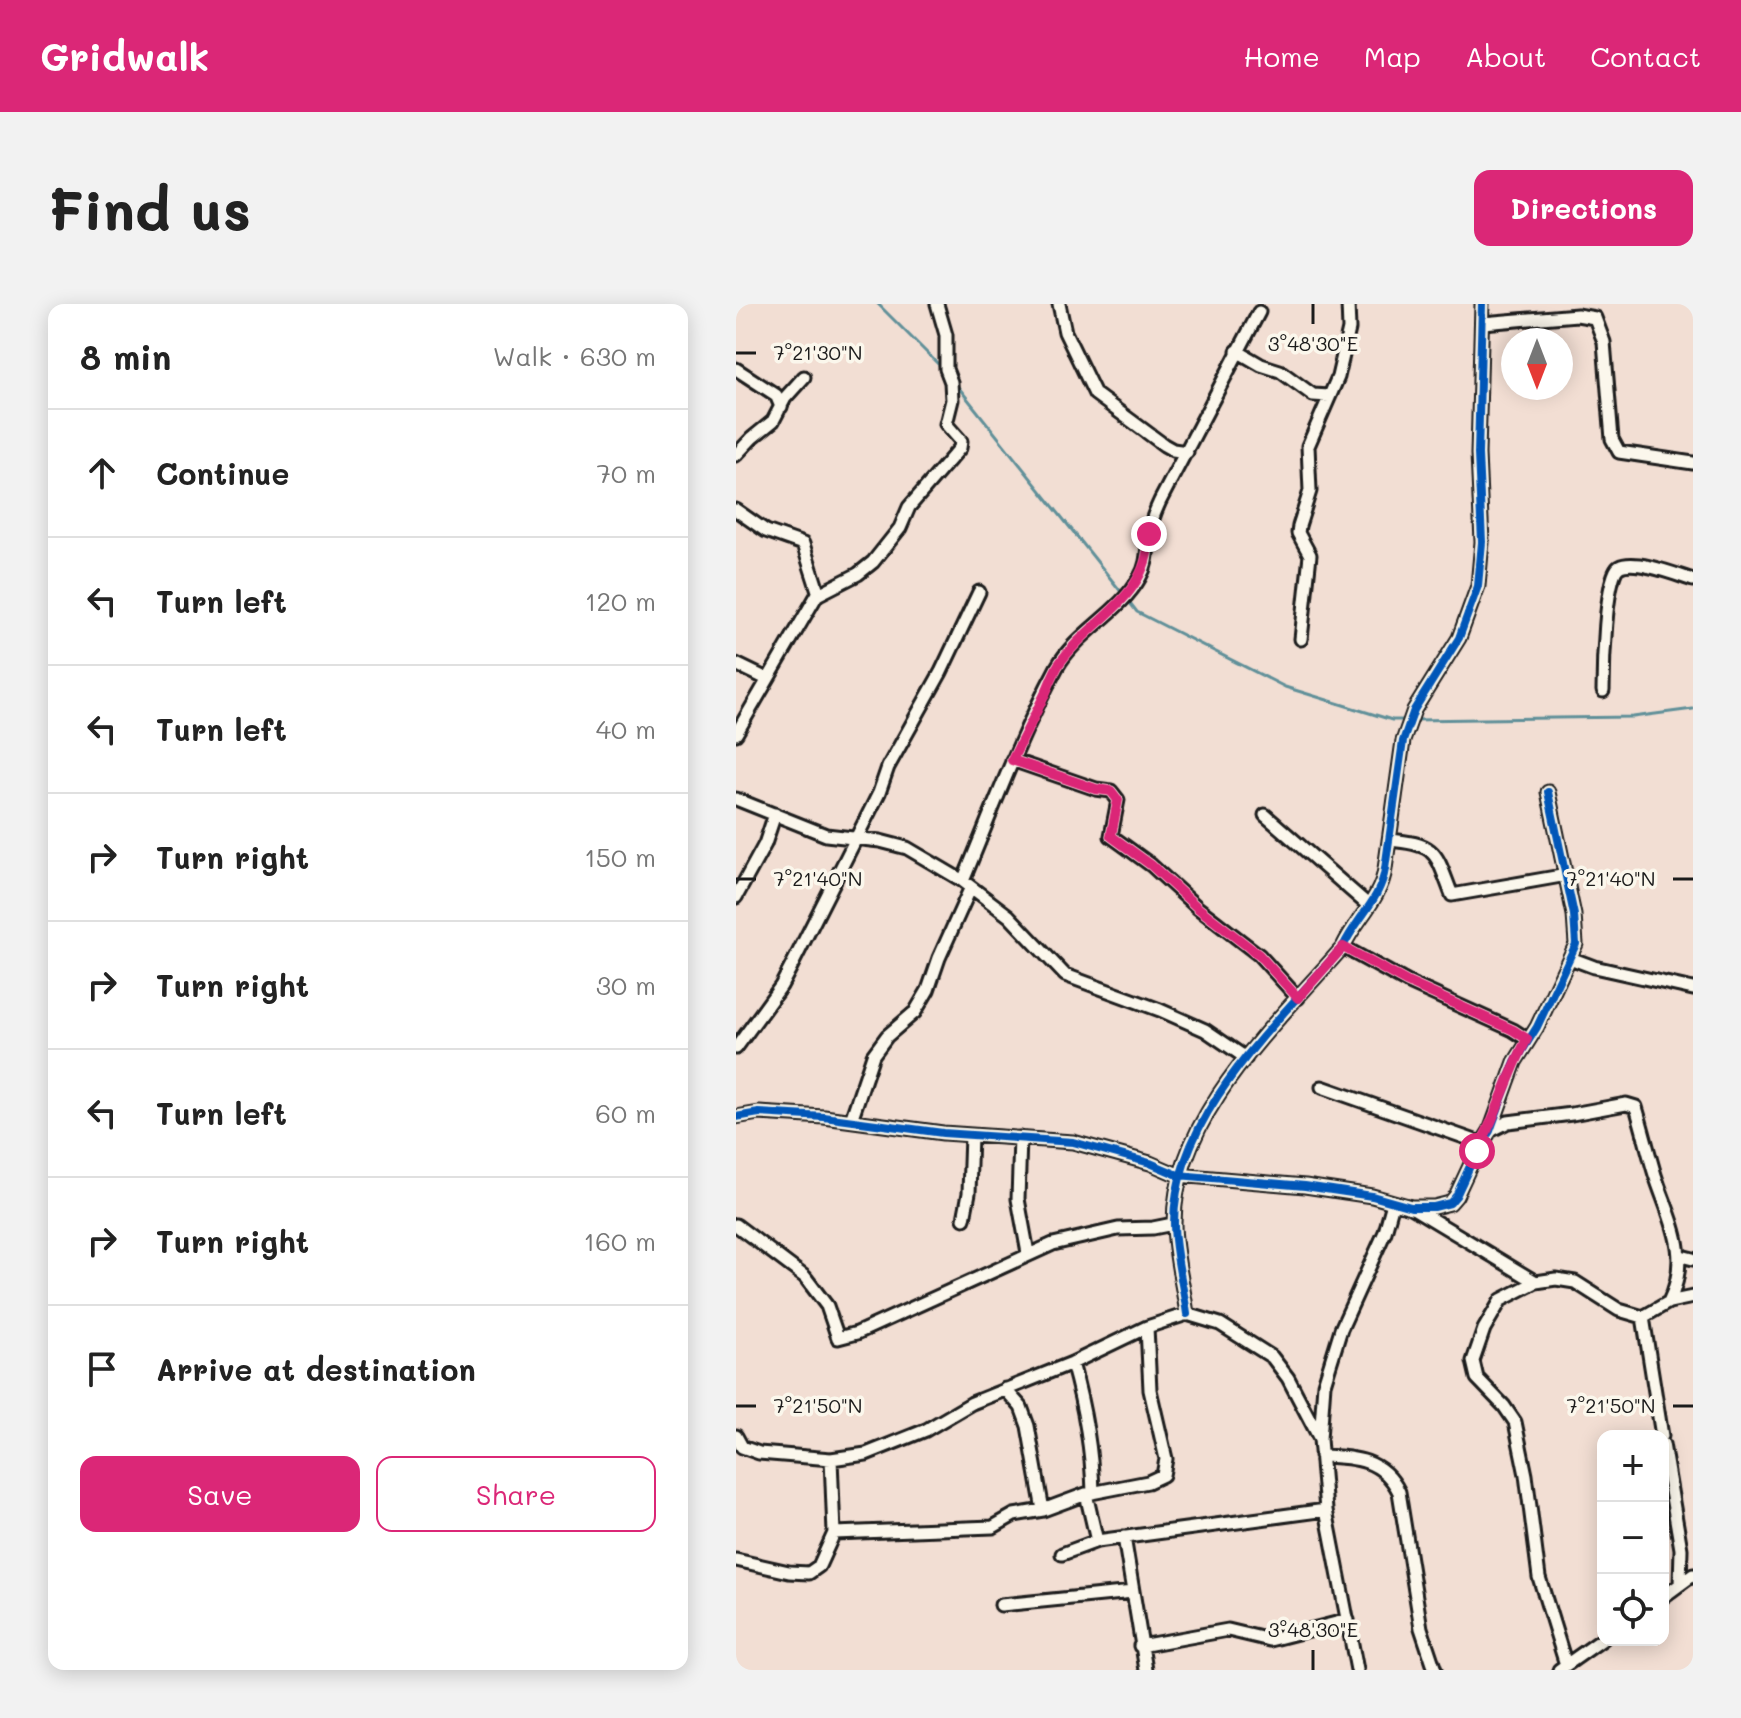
<!DOCTYPE html>
<meta charset="utf-8">
<style>
body{margin:0;font-family:Mali,sans-serif;background:#f2f2f2;color:#222}
.controls{position:absolute;right:24px;bottom:24px;display:grid;overflow:hidden;border-radius:16px;box-shadow:0 4px 20px #0003}
.controls button{width:72px;height:72px;display:grid;place-items:center;padding:0;border:0;border-bottom:2px solid #e0e0e0;background:#fff;color:#222;font:40px sans-serif}
.compass{position:absolute;left:765px;top:24px;width:72px;height:72px;border-radius:50%;background:#fff;box-shadow:0 4px 20px #0003;rotate:180deg}
.stop{position:absolute;width:24px;height:24px;margin:-18px;border:6px solid #db2777;border-radius:50%;background:#fff}
.stop.end{background:#db2777;border-color:#fff;box-shadow:0 2px 8px #0008}
.list{margin:0;padding:0;list-style:none}
h2{display:flex;justify-content:space-between;align-items:center;height:104px;margin:0;padding:0 32px;font-size:34px}
h2 small{font-size:26px;font-weight:400;color:#767676}
.list li{display:grid;grid-template-columns:52px 1fr auto;gap:24px;align-items:center;box-sizing:border-box;height:128px;padding:0 32px;border-top:2px solid #e0e0e0}
.list b{display:block;font-size:30px;white-space:nowrap}
.list em{font-size:26px;font-style:normal;color:#767676}
.actions{display:flex;gap:16px;padding:24px 32px}
.actions a{flex:1;padding:18px 0;border:2px solid #db2777;border-radius:16px;text-align:center;font-size:28px;color:#db2777}
.actions .main{background:#db2777;color:#fff}
.icon{flex:none;width:44px;height:44px;fill:none;stroke:currentColor;stroke-width:2;stroke-linecap:round;stroke-linejoin:round}
.map{position:relative;flex:none;width:957px;height:1366px;overflow:hidden;border-radius:16px}
header{display:flex;align-items:center;gap:48px;box-sizing:border-box;height:112px;padding:0 40px;background:#db2777;color:#fff}
header strong{font-size:38px}
nav{display:flex;gap:44px;margin-inline-start:auto;font-size:28px}
.intro{display:flex;align-items:center;justify-content:space-between;box-sizing:border-box;height:192px;padding:0 48px}
h1{margin:0;font-size:56px}
.button{padding:20px 36px;border-radius:16px;background:#db2777;color:#fff;font-size:28px;font-weight:700}
main{display:flex;gap:48px;padding:0 48px}
aside{flex:1;background:#fff;border-radius:16px;box-shadow:0 4px 20px #0003}
.map>svg:first-child{display:block}
</style>
<header>
<strong>Gridwalk</strong>
<nav><a>Home</a><a>Map</a><a>About</a><a>Contact</a></nav>
</header>
<div class="intro"><h1>Find us</h1><a class="button">Directions</a></div>
<main>
<aside>
<h2>8 min<small>Walk · 630 m</small></h2>
<ul class="list">
<li><svg class="icon" aria-label="ahead" viewBox="0 0 24 24"><path d="M12 20V5M6 11l6-6 6 6"/></svg><div><b>Continue</b></div><em>70 m</em></li>
<li><svg class="icon" aria-label="left" viewBox="0 0 24 24"><path d="M17 20v-9H6M10 6l-5 5 5 5"/></svg><div><b>Turn left</b></div><em>120 m</em></li>
<li><svg class="icon" aria-label="left" viewBox="0 0 24 24"><path d="M17 20v-9H6M10 6l-5 5 5 5"/></svg><div><b>Turn left</b></div><em>40 m</em></li>
<li><svg class="icon" aria-label="right" viewBox="0 0 24 24"><path d="M7 20v-9h11M14 6l5 5-5 5"/></svg><div><b>Turn right</b></div><em>150 m</em></li>
<li><svg class="icon" aria-label="right" viewBox="0 0 24 24"><path d="M7 20v-9h11M14 6l5 5-5 5"/></svg><div><b>Turn right</b></div><em>30 m</em></li>
<li><svg class="icon" aria-label="left" viewBox="0 0 24 24"><path d="M17 20v-9H6M10 6l-5 5 5 5"/></svg><div><b>Turn left</b></div><em>60 m</em></li>
<li><svg class="icon" aria-label="right" viewBox="0 0 24 24"><path d="M7 20v-9h11M14 6l5 5-5 5"/></svg><div><b>Turn right</b></div><em>160 m</em></li>
<li><svg class="icon" aria-label="arrive" viewBox="0 0 24 24"><path d="M6 21V4h12l-3 4 3 4H6"/></svg><div><b>Arrive at destination</b></div></li>
</ul>
<div class="actions"><a class="main">Save</a><a>Share</a></div>
</aside>
<div class="map">
<svg width="957" height="1366" viewBox="0 0 957 1366">
<rect width="100%" height="100%" fill="#f2ded3"/>
<filter id="ink" filterUnits="userSpaceOnUse"><feTurbulence type="fractalNoise" baseFrequency=".0125" numOctaves="2"/><feDisplacementMap in="SourceGraphic" scale="16" xChannelSelector="R" yChannelSelector="G"/><feConvolveMatrix kernelMatrix="1 2 1 2 8 2 1 2 1" color-interpolation-filters="sRGB"/></filter>
<g filter="url(#ink)">
<g fill="none" stroke-linecap="round" stroke-linejoin="round">
<path stroke="#619099" stroke-width="3" d="M142 0 206 64
M219 79 386 289
M391 295 401 308 549 383 656 416H670
M677 416 897 413 957 405"/>
<defs>
<path id="street" d="M323 0 329 28 359 90 428 141 437 146 451 148
M747 19 841 11 859 14 868 38 876 135 883 148 957 159
M501 47 525 61 544 67 577 91 593 92
M0 65 40 91 45 103
M0 151 16 134 37 117 49 94 68 73
M0 206 30 227 67 240 83 290
M565 335 574 251 562 229 563 222 574 187 572 142 602 73 613 25 612 0
M0 360 31 375
M867 387C867 367 869 272 883 263 898 254 941 271 957 276
M0 430 81 291 122 270 137 258 164 224 173 203 224 144 225 137 210 120 216 96 215 78 210 65V31L201 0
M276 456 360 485 375 487 382 496 375 532 415 561 462 604 523 651 562 694
M0 495 90 531 144 537 171 544 227 577 273 612 329 671 424 706 469 726 510 754
M529 511 632 601
M653 536C702 540 699 548 716 591L831 571
M227 577C257 505 284 432 321 363 341 328 384 309 404 273 412 260 411 246 413 232 414 219 419 208 424 197L523 8
M0 593 29 540 39 510
M607 643 671 678 777 726 791 735
M834 654 858 663 957 685
M0 744 45 682 56 661 143 489 152 463 205 368 243 288
M586 783 745 839
M0 813 23 809 88 813 207 829 337 838 414 859 442 871 569 882 636 892 675 903H698L714 899 720 892 741 847 754 827 779 758 801 723 840 640 838 611 812 488
M115 816 137 751 151 732 179 708 192 686 203 654 235 583
M754 827 772 818 836 810 890 800 900 803C907 826 912 848 919 871 934 917 956 950 933 998L907 1013 926 1132
M284 834 282 895 292 949
M677 904 800 978
M228 915 233 889 235 831
M0 921 69 973 91 1002 102 1034 121 1029 317 940 382 925 417 924 437 920
M945 952 957 955
M933 998 957 993
M451 1010C447 980 438 948 438 919 438 811 541 719 607 643 619 616 645 595 649 565L667 437 678 406 723 334 742 282 746 238 742 150 746 0
M336 1059C348 1102 356 1144 357 1189
M269 1085 285 1103 292 1122 307 1206
M0 1132 6 1143 23 1149 95 1155 130 1150 190 1126 236 1099 336 1059 411 1023 451 1010 484 1020 536 1053 552 1074 584 1135
M927 1140 945 1245 944 1280
M585 1152C619 1153 647 1155 663 1188L685 1324 699 1366
M350 1190 361 1237
M98 1229 257 1223 278 1211 307 1206 350 1190 412 1178 427 1171 430 1155 414 1086 411 1023
M388 1233 410 1366
M326 1250 361 1237 590 1206
M0 1256 53 1268 73 1269 83 1262 98 1229 95 1155
M927 1293 957 1271
M265 1301 397 1288
M404 1342 492 1326 534 1336 612 1316
M830 1361 803 1273 790 1171 779 1118 768 1102 741 1074 737 1057 748 1025 765 996 800 978 820 975 839 978 883 1006 907 1013
M621 1366 590 1206 584 1135 588 1080 605 1025 649 928 657 899
M823 1366 867 1335"/>
</defs>
<use href="#street" stroke="#1c1c1c" stroke-width="17"/>
<use href="#street" stroke="#fbf7ec" stroke-width="11"/>
<defs>
<path id="cycleway" d="M0 813 23 809 88 813 207 829 337 838 414 859 442 871 569 882 636 892 675 903H698L714 899 720 892 741 847 754 827 779 758 801 723 840 640 838 611 812 488
M451 1010C447 980 438 948 438 919 438 811 541 719 607 643 619 616 645 595 649 565L667 437 678 406 723 334 742 282 746 238 742 150 746 0"/>
</defs>
<use href="#cycleway" stroke="#fbf7ec" stroke-width="13"/>
<use href="#cycleway" stroke="#0057b8" stroke-width="8"/>
</g>
</g>
<g fill="none" stroke-linecap="round" stroke-linejoin="round" filter="url(#ink)">
<path stroke="#db2777" stroke-width="10" d="M413 230C413 295 356 313 323 360 318 368 314 379 310 388 299 411 288 433 276 456L360 485 375 487 382 496 375 532 415 561 462 604 523 651 562 694 607 643 671 678 777 726 791 735C772 771 761 811 741 847"/>
</g>
<path fill="none" stroke="#1c1c1c" stroke-width="3" d="M577 0V20M0 49H20M0 575H20M937 575H957M0 1102H20M937 1102H957M577 1346V1366"/>
<g font-size="20" text-anchor="middle" fill="#1c1c1c" stroke="#fbf7ec" stroke-width="7" stroke-linejoin="round" paint-order="stroke">
<text x="577" y="47">3°48'30"E</text>
<text x="82" y="56">7°21'30"N</text>
<text x="875" y="582">7°21'40"N</text>
<text x="82" y="582">7°21'40"N</text>
<text x="875" y="1109">7°21'50"N</text>
<text x="82" y="1109">7°21'50"N</text>
<text x="577" y="1333">3°48'30"E</text>
</g>
</svg>
<div class="controls">
<button>+</button>
<button>−</button>
<button><svg class="icon" aria-label="locate" viewBox="0 0 24 24"><circle cx="12" cy="12" r="6"/><path d="M12 2v4M12 18v4M2 12h4M18 12h4"/></svg></button>
</div>
<svg class="compass" viewBox="-18 -18 36 36"><path d="M0-13l5 13h-10z" fill="#e53935"/><path d="M0 13l5-13h-10z" fill="#767676"/></svg>
<div class="stop" style="left:741px;top:847px"></div>
<div class="stop end" style="left:413px;top:230px"></div>
</div>
</main>
